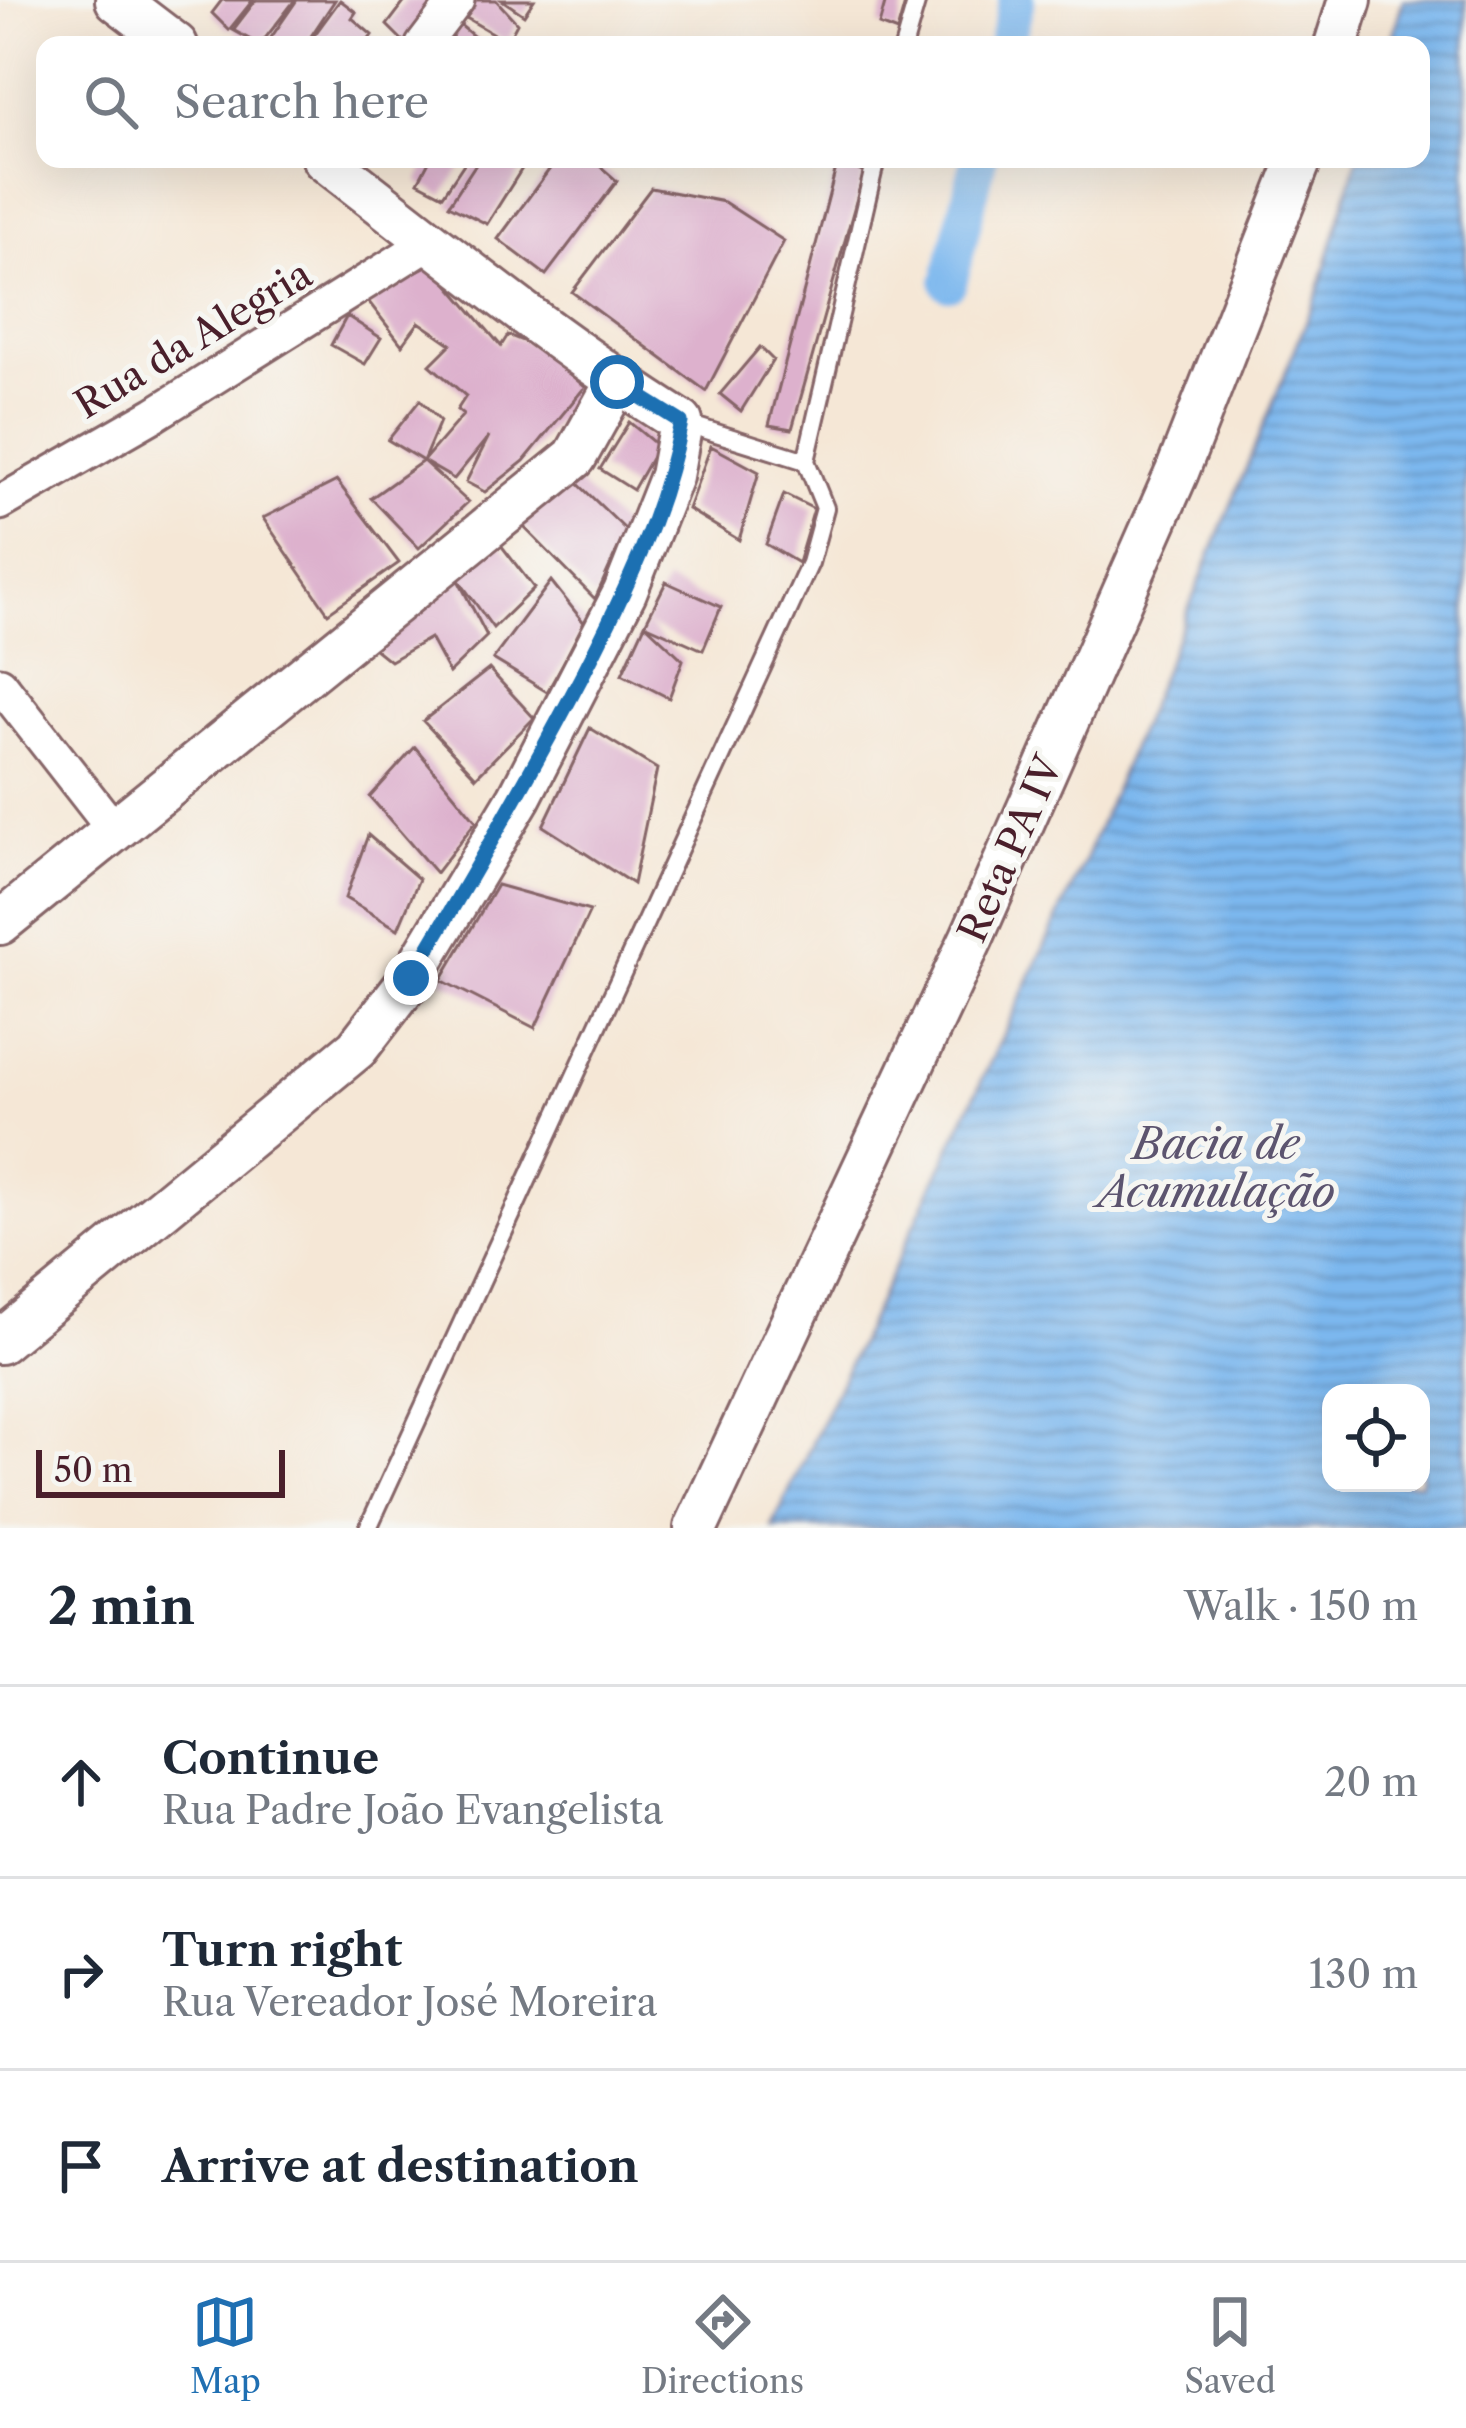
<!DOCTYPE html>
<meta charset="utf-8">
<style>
body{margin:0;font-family:"Libre Caslon Text",serif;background:#f2f2f3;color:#1f2937}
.controls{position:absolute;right:36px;bottom:36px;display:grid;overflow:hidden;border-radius:24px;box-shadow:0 12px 48px #0002}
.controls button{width:108px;height:108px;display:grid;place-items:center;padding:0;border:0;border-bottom:3px solid #e0e1e3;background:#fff;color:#1f2937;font:60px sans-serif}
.scale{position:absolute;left:36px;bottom:30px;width:249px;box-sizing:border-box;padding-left:12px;border:6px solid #4a1f2b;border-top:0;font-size:33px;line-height:42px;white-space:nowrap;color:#4a1f2b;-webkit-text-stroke:9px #f6f6f2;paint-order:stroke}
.stop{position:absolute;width:36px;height:36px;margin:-27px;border:9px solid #1f6fb2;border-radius:50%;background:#fff}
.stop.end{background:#1f6fb2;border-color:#fff;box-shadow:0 3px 12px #0008}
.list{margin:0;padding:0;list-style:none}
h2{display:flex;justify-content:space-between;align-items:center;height:156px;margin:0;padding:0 48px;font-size:51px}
h2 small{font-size:39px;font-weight:400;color:#747a83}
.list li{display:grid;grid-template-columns:78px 1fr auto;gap:36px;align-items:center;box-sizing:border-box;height:192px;padding:0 48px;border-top:3px solid #e0e1e3}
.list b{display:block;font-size:45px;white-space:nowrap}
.list p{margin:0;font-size:39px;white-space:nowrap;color:#747a83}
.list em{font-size:39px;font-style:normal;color:#747a83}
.icon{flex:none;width:66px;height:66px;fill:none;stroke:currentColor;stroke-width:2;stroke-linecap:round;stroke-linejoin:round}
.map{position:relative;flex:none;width:1466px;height:1528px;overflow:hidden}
.search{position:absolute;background:#fff;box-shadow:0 12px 48px #0002;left:36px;right:36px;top:36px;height:132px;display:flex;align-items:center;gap:30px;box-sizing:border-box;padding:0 42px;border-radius:24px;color:#747a83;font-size:45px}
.sheet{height:732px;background:#fff}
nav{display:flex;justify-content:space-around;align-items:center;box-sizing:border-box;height:168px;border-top:3px solid #e0e1e3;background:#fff;font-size:33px;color:#747a83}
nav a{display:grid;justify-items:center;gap:6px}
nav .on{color:#1f6fb2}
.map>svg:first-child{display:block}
</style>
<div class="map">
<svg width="1466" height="1528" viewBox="0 0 1466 1528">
<defs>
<pattern id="water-rules" width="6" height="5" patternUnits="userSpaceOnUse" patternTransform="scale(3)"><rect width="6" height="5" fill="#7cb7ee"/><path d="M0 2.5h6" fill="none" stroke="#6894c1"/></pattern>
</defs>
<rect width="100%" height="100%" fill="#f6f6f2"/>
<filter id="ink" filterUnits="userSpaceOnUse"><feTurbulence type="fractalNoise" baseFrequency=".00833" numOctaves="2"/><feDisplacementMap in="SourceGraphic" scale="24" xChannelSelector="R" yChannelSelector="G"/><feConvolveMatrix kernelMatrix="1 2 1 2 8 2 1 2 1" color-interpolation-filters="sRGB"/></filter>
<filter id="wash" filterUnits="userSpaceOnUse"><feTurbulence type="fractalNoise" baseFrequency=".004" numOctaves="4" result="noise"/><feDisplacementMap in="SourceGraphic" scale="48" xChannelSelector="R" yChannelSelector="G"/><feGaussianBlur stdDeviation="2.7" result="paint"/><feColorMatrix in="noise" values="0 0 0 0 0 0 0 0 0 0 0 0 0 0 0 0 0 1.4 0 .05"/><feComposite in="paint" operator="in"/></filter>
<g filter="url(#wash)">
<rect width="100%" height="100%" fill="#f5e7d6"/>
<path fill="url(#water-rules)" stroke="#636b8c" stroke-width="3" fill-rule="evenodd" d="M1403 0H1466V1528H772L1086 858 1318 293 1357 159H1421V45H1390ZM1331 1393H1421V1483H1331Z"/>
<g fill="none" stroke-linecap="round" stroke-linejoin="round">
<path stroke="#7cb7ee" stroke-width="36" d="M1006 45 1017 0
M949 283 979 159"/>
</g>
<g id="blocks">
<path fill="#ddb1cd" d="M222 0H253L229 30 212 13Z
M256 0H295L260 45 233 30Z
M297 0H335L305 45H266Z
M340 0 356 12 352 18 372 35 365 45H307Z
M406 0H430L433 4 405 43 387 25Z
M468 0H496L517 23 507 42 458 13Z
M502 0H534L524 15Z
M886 0H906L897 32 879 25Z
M460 25 484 45H446Z
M430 159H467L443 195 418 182Z
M479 159H528L487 224 449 205Z
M557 159H592L617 181 546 275 498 239Z
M838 160 864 173 792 429 769 425Z
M651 188 724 202 784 241 706 391 572 292Z
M431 264 501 346 508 335 540 348 585 387 524 461 485 492 466 482 489 436 454 479 423 461 463 415 457 410 466 396 430 365 451 344 419 322 402 345 365 297Z
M347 316 381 338 365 364 331 345Z
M760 347 773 360 741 411 720 394Z
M420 400 440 421 423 461 388 440Z
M629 422 658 446 633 490 600 469Z
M711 446 759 472 739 540 688 509Z
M423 461 468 502 419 548 371 498Z
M570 476 626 530 595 599 518 521Z
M337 481 399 563 328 613 263 518Z
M784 494 814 509 798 563 766 544Z
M497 540 534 588 493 628 456 576Z
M456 576 487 636 449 673 430 638 390 661 369 644Z
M551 581 585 624 547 692 493 659Z
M666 582 721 607 703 650 645 624Z
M645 624 683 660 669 698 622 674Z
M489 669 534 718 476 777 423 721Z
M590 728 657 769 633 884 543 826Z
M415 747 476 821 436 873 370 797Z
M368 835 419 879 398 929 345 898Z
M497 885 590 911 535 1028 441 980Z"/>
</g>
</g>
<g filter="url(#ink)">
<use href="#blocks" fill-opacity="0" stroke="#866567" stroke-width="3"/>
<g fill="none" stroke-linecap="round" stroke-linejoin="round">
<defs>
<path id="service" d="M904 45 917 0
M681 422 806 461
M368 1528 810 563 825 508 806 461 876 159"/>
<path id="minor" d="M423 45 457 0
M0 503 155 414 428 243
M0 684 114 830"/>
<path id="tertiary" d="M117 0 176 45
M1336 45 1350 0
M0 923 575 457 617 382
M0 1342 357 1048 411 978 519 798 625 592 671 476 681 422C555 343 441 249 324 159
M696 1528 972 937 1177 472 1300 159"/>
</defs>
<use href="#service" stroke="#866567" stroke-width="22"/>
<use href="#minor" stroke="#866567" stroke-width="39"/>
<use href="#tertiary" stroke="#866567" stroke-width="48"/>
<use href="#service" stroke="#fff" stroke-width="16"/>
<use href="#minor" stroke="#fff" stroke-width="33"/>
<use href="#tertiary" stroke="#fff" stroke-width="42"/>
</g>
</g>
<g fill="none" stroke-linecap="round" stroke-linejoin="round" filter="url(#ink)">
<path stroke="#1f6fb2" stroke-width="15" d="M411 978C470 879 528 779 582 676 624 594 664 513 681 422L617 382"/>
</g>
<g text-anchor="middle" stroke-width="10" stroke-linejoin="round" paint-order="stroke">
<g font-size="39" fill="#4a1f2b" stroke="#f6f6f2">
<text transform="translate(193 339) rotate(-31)" y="14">Rua da Alegria</text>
<text transform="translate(1010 849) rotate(-66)" y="14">Reta PA IV</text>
</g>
<g font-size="42" font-style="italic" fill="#5c546f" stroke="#f6f6f2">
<text x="1216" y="1159">Bacia de<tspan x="1216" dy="48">Acumulação</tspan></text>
</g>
</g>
</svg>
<div class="controls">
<button><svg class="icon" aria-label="locate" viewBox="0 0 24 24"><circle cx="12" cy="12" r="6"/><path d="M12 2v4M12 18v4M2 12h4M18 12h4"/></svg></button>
</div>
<div class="scale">50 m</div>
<div class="stop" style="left:617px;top:382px"></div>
<div class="stop end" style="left:411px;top:978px"></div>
<div class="search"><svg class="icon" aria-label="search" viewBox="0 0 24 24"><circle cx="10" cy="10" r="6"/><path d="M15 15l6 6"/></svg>Search here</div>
</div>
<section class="sheet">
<h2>2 min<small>Walk · 150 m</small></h2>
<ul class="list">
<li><svg class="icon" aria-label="ahead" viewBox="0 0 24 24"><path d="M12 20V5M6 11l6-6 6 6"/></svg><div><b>Continue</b><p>Rua Padre João Evangelista</p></div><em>20 m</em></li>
<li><svg class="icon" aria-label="right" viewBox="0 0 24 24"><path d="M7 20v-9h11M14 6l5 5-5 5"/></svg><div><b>Turn right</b><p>Rua Vereador José Moreira</p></div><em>130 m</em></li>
<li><svg class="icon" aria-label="arrive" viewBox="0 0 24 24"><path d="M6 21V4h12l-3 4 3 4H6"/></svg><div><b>Arrive at destination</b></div></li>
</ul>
</section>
<nav>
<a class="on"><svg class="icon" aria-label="map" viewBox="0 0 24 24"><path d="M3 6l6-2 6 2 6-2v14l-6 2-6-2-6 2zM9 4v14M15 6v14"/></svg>Map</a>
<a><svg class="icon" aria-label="directions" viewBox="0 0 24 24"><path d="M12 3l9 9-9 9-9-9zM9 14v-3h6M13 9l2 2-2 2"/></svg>Directions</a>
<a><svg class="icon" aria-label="saved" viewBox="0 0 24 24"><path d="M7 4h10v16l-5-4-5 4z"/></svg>Saved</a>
</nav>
